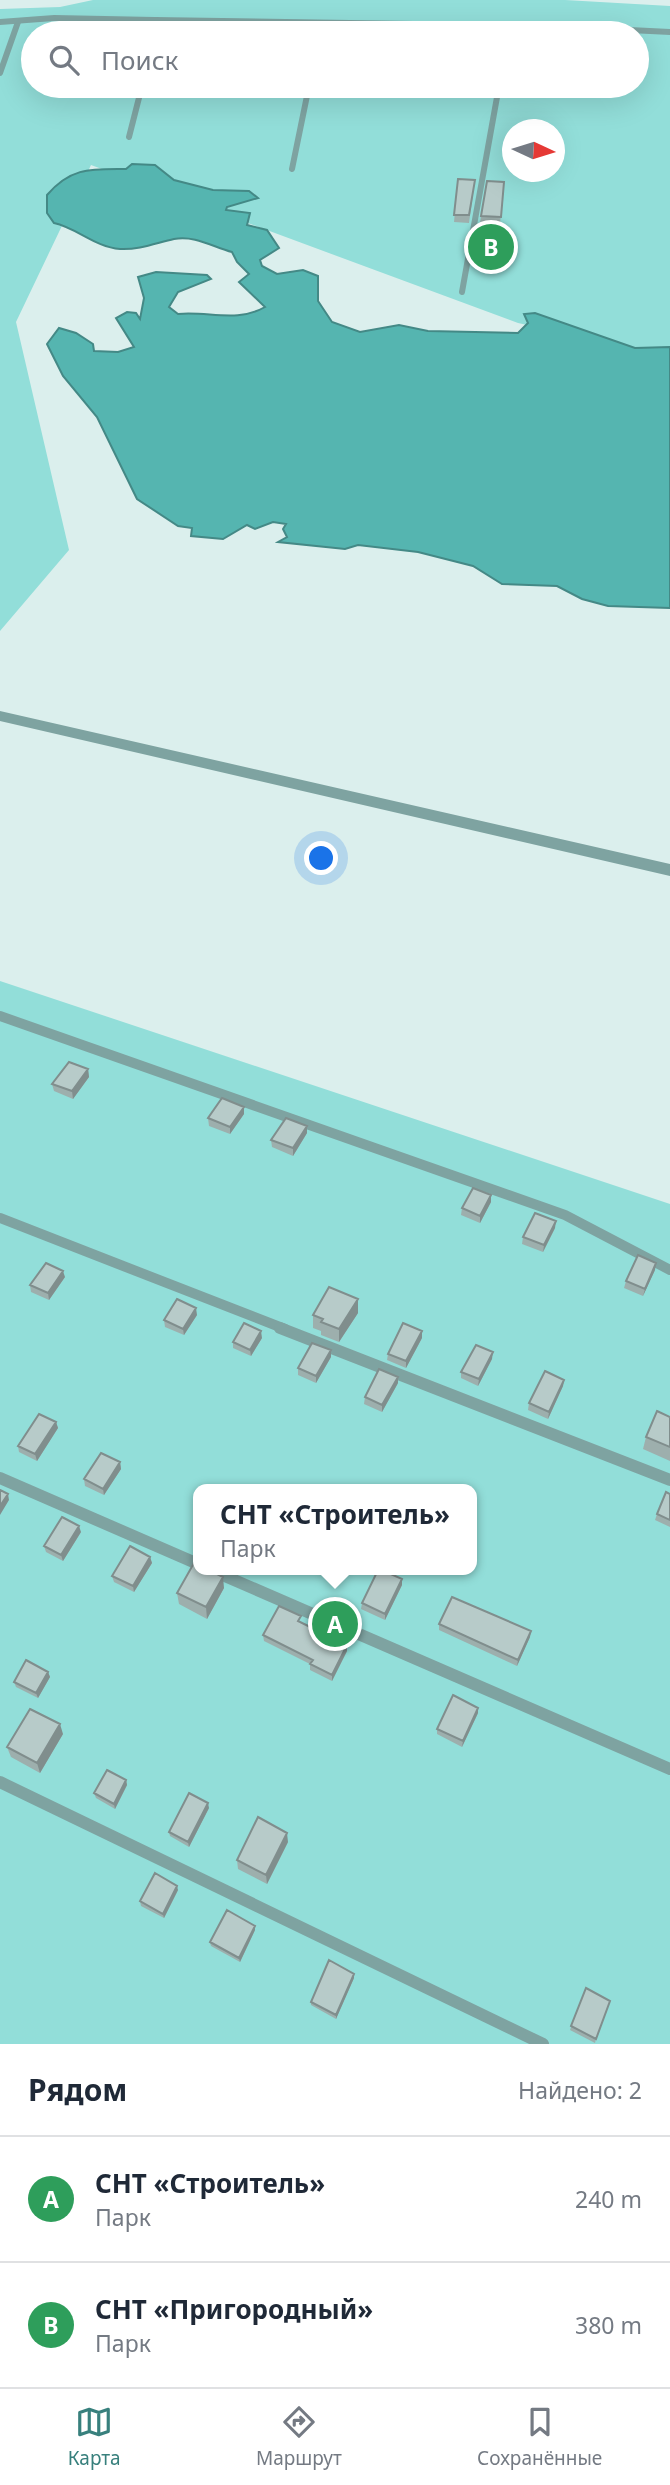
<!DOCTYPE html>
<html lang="ru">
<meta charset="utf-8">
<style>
body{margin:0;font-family:"Noto Sans",sans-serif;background:#f2f2f3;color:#1f2937}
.compass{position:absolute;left:502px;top:119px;width:63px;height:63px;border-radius:50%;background:#fff;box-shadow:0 7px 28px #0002;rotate:94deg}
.you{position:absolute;left:322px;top:859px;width:24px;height:24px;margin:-18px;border:5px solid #fff;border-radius:50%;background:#1a73e8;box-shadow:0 0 0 10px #1a73e833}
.badge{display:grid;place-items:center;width:46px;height:46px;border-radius:50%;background:#38807d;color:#fff;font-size:23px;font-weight:700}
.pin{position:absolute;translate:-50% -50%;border:4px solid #fff;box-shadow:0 2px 7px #0006}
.popup{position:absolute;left:193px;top:1484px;width:284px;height:91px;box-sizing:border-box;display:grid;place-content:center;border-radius:14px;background:#fff;filter:drop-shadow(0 2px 5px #0005);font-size:23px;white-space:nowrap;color:#747a83}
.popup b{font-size:26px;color:#1f2937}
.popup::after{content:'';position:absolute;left:50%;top:100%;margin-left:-14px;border:14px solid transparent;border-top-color:#fff}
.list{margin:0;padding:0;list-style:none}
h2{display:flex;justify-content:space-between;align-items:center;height:91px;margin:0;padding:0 28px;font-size:30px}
h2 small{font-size:23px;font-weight:400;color:#747a83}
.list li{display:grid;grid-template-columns:46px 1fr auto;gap:21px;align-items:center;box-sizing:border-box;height:126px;padding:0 28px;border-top:2px solid #e0e1e3}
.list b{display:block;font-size:26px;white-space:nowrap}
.list p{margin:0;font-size:23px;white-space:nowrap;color:#747a83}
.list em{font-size:23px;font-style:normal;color:#747a83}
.icon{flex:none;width:38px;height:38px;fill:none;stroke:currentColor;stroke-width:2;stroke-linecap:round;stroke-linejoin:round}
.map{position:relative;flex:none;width:670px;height:2044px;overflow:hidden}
.search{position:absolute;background:#fff;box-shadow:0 7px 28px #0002;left:21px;right:21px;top:21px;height:77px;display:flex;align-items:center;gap:18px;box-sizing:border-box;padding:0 24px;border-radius:38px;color:#747a83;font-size:26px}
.sheet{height:343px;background:#fff}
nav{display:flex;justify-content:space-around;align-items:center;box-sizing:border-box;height:98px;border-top:2px solid #e0e1e3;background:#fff;font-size:19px;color:#747a83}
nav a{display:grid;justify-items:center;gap:4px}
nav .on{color:#38807d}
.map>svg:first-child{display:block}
</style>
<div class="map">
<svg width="670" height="2044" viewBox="0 0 670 2044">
<rect width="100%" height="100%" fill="#dbefed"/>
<path fill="#92ded9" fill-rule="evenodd" d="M93 0H565L670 6V356L518 323 91 165 16 322 69 550 0 631V9L60 7ZM33 33H637V86H33ZM512 130H554V172H512Z
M0 981 670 1204V2044H0ZM198 1489H472V1570H198Z"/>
<path fill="#55b5b0" stroke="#448986" stroke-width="2" d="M132 164 155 165 174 180 213 190 249 191 258 198 227 207 226 210 250 213 247 225 267 230 279 248 260 260 262 266 277 274 303 270 318 276V301L332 322 360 332 399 325 428 331 518 333 528 323 524 314 535 313 635 348 670 347V608L608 606 582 599 557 586 502 584 473 566 418 552 358 545 345 549 278 542 287 537 283 529 286 524 273 522 255 529 247 525 223 539 191 536 192 528 178 526 137 499 97 417 63 376 47 344 59 328 76 333 93 344 94 351 118 352 134 347 116 318 127 312 136 313 140 319 144 298 138 277 156 272 207 275 211 279 178 292 169 307 178 314C209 311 237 323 265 307L239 282 249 274 237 262 232 252C213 247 195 235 174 239 156 243 139 250 120 249 95 247 77 228 54 223L47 213V195C71 167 91 169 126 169Z"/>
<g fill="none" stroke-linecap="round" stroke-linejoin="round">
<path stroke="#7ea3a1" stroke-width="6" d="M154 33 157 20
M319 33 321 24
M509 33 510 24
M0 73 18 22
M129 137 142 86
M292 169 309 86
M462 292 499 86"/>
<path stroke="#7ea3a1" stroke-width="10" d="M0 1016 565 1215 670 1270
M0 1218 285 1329"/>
<path stroke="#7ea3a1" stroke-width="12" d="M280 1328 670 1480
M0 1478 198 1564
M211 1570 670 1769
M0 1782 543 2044"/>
<path fill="#7ea3a1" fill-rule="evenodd" d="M54 15C259 20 465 19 670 29V35L510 27H321L54 21 0 25V19Z
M0 711 670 864V876L0 721Z"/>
</g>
<path fill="#9dafad" d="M458 179 475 180 469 223 454 222Z
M504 182 500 224 480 223 481 216Z
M88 1069 89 1077 73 1099 54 1091 52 1084Z
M244 1114 230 1134 209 1126 208 1118Z
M307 1126V1133L293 1156 272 1147 271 1140Z
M491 1202 480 1223 461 1215 462 1208Z
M555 1228 543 1252 522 1244 523 1237Z
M655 1270 643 1296 624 1288 626 1281Z
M65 1277 49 1300 31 1292 30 1285Z
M358 1313 339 1342 321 1335V1331L313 1328V1315Z
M197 1315 184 1335 165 1327 164 1320Z
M262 1338 251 1356 233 1348V1342Z
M422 1338 406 1368 387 1360 388 1354Z
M331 1357 316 1383 298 1375V1368Z
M492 1359 478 1386 461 1378V1372Z
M564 1380 563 1386 548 1419 528 1410 529 1403Z
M398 1383 382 1412 364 1404 365 1397Z
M670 1417V1461L643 1449 646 1437Z
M56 1422 58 1428 37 1461 19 1452 18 1446Z
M120 1462 121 1469 104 1495 85 1486 84 1479Z
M670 1494V1527L655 1520 657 1514Z
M81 1532 63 1561 46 1552 44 1546Z
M150 1557 152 1563 134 1592 114 1582 112 1576Z
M402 1579V1585L385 1620 361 1609 362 1603Z
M224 1588 207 1619 179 1604 177 1593Z
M439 1624 530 1637 517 1666 439 1630Z
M263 1635 347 1645V1651L332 1681 310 1670V1664L264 1641Z
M48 1672 50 1677 38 1698 16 1687 14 1682Z
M478 1713 462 1747 437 1734V1729Z
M63 1734 40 1773 11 1757 7 1747Z
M126 1780 127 1785 115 1809 96 1798 94 1793Z
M209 1808 189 1847 170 1836 169 1832Z
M288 1842 267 1884 238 1869 237 1860Z
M178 1890 164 1918 141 1906 140 1901Z
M255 1930 240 1962 211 1946 210 1942Z
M354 1978 336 2019 311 2005V2002Z
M586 1988 596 2039 595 2043 570 2030Z"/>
<path fill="#808e8d" d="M88 1069 89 1077 73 1099 72 1091Z
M244 1107V1114L230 1134V1127Z
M307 1126V1133L293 1156V1148Z
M491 1195V1202L480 1223V1216Z
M556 1221 555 1228 543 1252 544 1245Z
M656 1263 655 1270 643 1296 645 1289Z
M63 1271 65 1277 49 1300 48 1293Z
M358 1299V1313L339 1342V1329Z
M196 1308 197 1315 184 1335 183 1329Z
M261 1331 262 1338 251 1356 250 1350Z
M422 1331V1338L406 1368V1361Z
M331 1350V1357L316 1383V1376Z
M493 1352 492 1359 478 1386 479 1379Z
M398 1377V1383L382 1412V1405Z
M564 1380 563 1386 548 1419 549 1412Z
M56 1422 58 1428 37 1461 35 1454Z
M120 1462 121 1469 104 1495 103 1489Z
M8 1494 9 1500 0 1515V1506Z
M79 1526 81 1532 63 1561 61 1555Z
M150 1557 152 1563 134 1592 133 1586Z
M223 1577 224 1588 207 1619 206 1607Z
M402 1579V1585L385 1620V1614Z
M531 1631 530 1637 517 1666 518 1660Z
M347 1645V1651L332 1681V1675Z
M48 1672 50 1677 38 1698 36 1693Z
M478 1708V1713L462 1747 463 1741Z
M60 1724 63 1734 40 1773 37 1763Z
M126 1780 127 1785 115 1809 114 1804Z
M208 1803 209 1808 189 1847 188 1842Z
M287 1833 288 1842 267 1884 266 1875Z
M177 1886 178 1890 164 1918 163 1914Z
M255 1926V1930L240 1962 239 1958Z
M354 1974V1978L336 2019V2015Z"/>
<path fill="#b7cbc9" stroke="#808e8d" stroke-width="2" d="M458 179 475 180 469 215H454Z
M487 181 504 182 501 217 481 216Z
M69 1062 88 1069 72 1091 52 1084Z
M222 1098 244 1107 230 1127 208 1118Z
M286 1118 307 1126 293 1148 271 1140Z
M473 1188 491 1195 480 1216 462 1208Z
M535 1213 556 1221 544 1245 523 1237Z
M638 1255 656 1263 645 1289 626 1281Z
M46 1263 63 1271 48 1293 30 1285Z
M329 1287 358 1299 339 1329 321 1322 323 1319 313 1315Z
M177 1299 196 1308 183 1329 164 1320Z
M244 1323 261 1331 250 1350 233 1342Z
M403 1323 422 1331 406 1361 388 1354Z
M312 1343 331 1350 316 1376 298 1368Z
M476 1345 493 1352 479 1379 461 1372Z
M379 1369 398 1377 382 1405 365 1397Z
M545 1371 564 1380 549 1412 529 1403Z
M657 1411 670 1417V1447L646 1437Z
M39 1414 56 1422 35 1454 18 1446Z
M101 1453 120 1462 103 1489 84 1479Z
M0 1490 8 1494 0 1506Z
M666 1492 670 1494V1520L657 1514Z
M62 1517 79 1526 61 1555 44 1546Z
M130 1546 150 1557 133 1586 112 1576Z
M194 1563 199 1565V1570H209L223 1577 206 1607 177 1593Z
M378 1570H382L402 1579 385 1614 362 1603Z
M452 1597 531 1631 518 1660 439 1624Z
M279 1606 301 1616 298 1621 347 1645 332 1675 310 1664 313 1660 263 1635Z
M26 1660 48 1672 36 1693 14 1682Z
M453 1695 478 1708 463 1741 437 1729Z
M30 1709 60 1724 37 1763 7 1747Z
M107 1770 126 1780 114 1804 94 1793Z
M189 1793 208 1803 188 1842 169 1832Z
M258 1817 287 1833 266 1875 237 1860Z
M155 1873 177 1886 163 1914 140 1901Z
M227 1910 255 1926 239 1958 210 1942Z
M329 1960 354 1974 336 2015 311 2002Z
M586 1988 610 2001 596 2039 571 2026Z"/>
</svg>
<svg class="compass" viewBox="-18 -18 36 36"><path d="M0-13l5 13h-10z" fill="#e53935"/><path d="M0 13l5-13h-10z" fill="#747a83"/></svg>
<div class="you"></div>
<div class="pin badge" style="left:335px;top:1624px;background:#2e9e5b">A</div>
<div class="popup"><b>СНТ «Строитель»</b>Парк</div>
<div class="pin badge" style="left:491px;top:247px;background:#2e9e5b">B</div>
<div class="search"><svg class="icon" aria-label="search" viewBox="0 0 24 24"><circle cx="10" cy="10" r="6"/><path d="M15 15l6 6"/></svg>Поиск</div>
</div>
<section class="sheet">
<h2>Рядом<small>Найдено: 2</small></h2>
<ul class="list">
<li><span class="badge" style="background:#2e9e5b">A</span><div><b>СНТ «Строитель»</b><p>Парк</p></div><em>240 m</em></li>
<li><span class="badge" style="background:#2e9e5b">B</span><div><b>СНТ «Пригородный»</b><p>Парк</p></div><em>380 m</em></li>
</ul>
</section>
<nav>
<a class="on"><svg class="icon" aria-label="map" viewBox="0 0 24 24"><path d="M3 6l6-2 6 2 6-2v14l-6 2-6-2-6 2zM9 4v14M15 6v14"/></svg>Карта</a>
<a><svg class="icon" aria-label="directions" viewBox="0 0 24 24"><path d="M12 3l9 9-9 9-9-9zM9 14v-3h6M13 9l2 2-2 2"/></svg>Маршрут</a>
<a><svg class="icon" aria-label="saved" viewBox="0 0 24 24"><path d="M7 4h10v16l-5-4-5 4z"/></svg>Сохранённые</a>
</nav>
